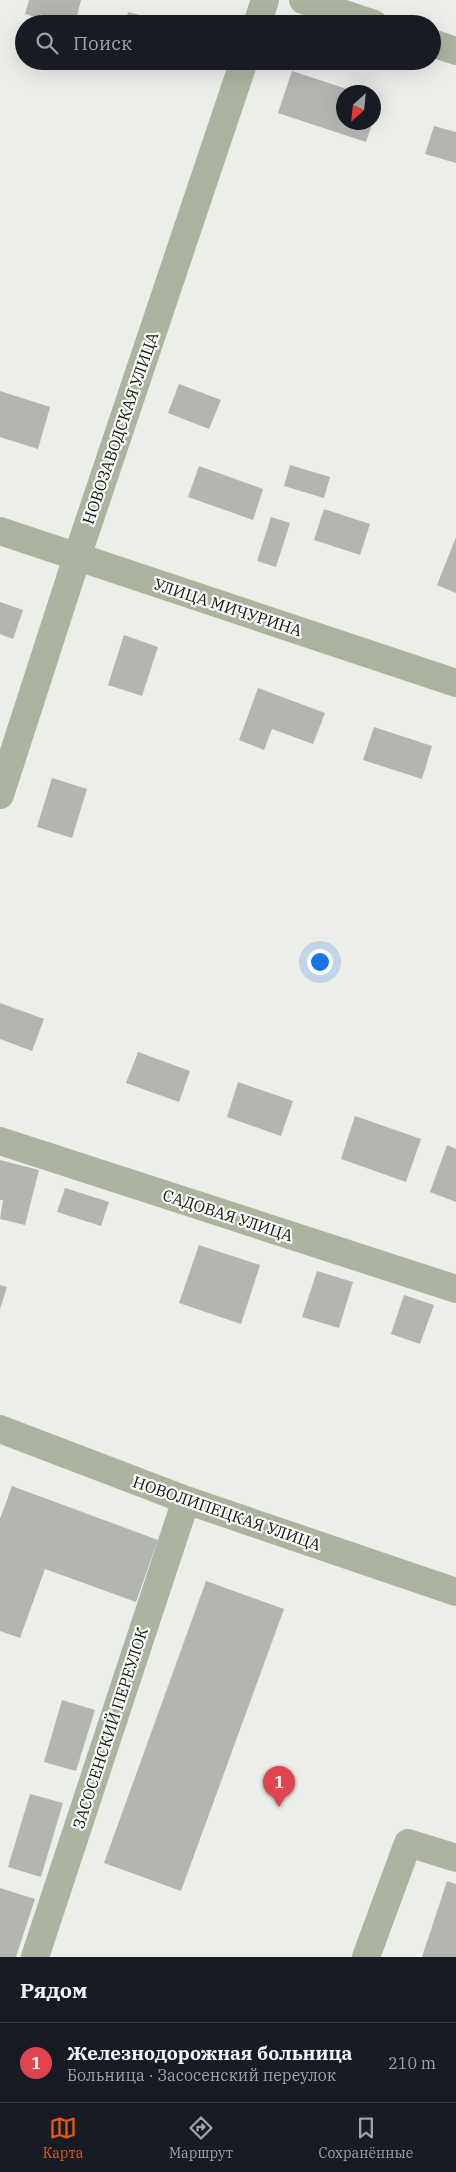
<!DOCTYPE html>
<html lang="ru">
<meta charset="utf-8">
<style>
body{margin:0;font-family:"IBM Plex Serif",serif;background:#20242c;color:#f1f3f6}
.compass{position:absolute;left:336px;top:85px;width:45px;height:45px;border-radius:50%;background:#171b24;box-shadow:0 5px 20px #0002;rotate:207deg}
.you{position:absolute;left:319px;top:961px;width:18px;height:18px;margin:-12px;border:4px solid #fff;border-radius:50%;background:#1a73e8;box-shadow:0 0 0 8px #1a73e833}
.badge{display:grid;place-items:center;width:32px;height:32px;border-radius:50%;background:#ea580c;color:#fff;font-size:16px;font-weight:700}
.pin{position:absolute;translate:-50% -41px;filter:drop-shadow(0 1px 2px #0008)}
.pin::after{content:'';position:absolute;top:26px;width:18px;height:15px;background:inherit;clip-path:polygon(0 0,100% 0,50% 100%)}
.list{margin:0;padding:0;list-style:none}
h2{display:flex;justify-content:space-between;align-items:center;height:65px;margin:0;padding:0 20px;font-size:21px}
h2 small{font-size:16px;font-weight:400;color:#9ea1a6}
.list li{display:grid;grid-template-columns:32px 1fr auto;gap:15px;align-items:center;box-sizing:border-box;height:80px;padding:0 20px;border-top:1px solid #363941}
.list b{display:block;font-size:19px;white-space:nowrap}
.list p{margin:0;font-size:16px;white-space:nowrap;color:#9ea1a6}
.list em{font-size:16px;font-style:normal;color:#9ea1a6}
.icon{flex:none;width:28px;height:28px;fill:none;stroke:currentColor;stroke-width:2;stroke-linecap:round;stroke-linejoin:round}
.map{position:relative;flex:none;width:456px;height:1957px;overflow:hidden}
.search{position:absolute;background:#171b24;box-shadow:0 5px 20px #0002;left:15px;right:15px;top:15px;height:55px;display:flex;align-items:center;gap:12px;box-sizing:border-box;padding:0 18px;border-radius:28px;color:#9ea1a6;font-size:19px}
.sheet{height:145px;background:#171b24}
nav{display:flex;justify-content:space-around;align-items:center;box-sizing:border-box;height:70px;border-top:1px solid #363941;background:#171b24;font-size:14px;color:#9ea1a6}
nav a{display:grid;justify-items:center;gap:2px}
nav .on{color:#ea580c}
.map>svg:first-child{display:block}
</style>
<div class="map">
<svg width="456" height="1957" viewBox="0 0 456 1957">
<rect width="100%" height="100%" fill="#eceeea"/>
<path fill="#b3b5b1" d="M29 0H81L75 24H61L25 14Z
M128 12 172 23V24H125Z
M166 61H198L195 70Z
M292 71 356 92H344V122H373L366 142 278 113Z
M374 98 380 100 374 119Z
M434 126 456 132V163L425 154Z
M179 384 221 400 209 429 168 413Z
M0 391 50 407 38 449 0 437Z
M290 465 330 477 324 498 284 486Z
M199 466 263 489 253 520 188 497Z
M324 509 370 524 360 555 314 540Z
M271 517 290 523 276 567 257 561Z
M456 537V593L437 585Z
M0 602 23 610 13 639 0 634Z
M124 635 158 647 142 696 108 685Z
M258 688 325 713 313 744 272 729 264 750 239 740Z
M374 727 432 746 422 779 363 760Z
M52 778 87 789 72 838 37 827Z
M0 1003 44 1019 32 1051 0 1039Z
M138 1052 190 1071 179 1102 126 1083Z
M238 1082 293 1101 281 1136 227 1117Z
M355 1116 421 1139 406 1182 341 1159Z
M447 1145 456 1149V1202L430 1192Z
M0 1160 39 1170 25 1225 0 1219 3 1200H0Z
M65 1188 109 1202 101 1226 57 1212Z
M199 1245 260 1265 241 1324 179 1303Z
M317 1271 353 1282 339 1328 302 1317Z
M0 1285 7 1287 0 1309Z
M404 1295 434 1305 420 1344 391 1334Z
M12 1486 158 1540 136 1602 45 1569 20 1638 0 1631V1519Z
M206 1581 284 1609 181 1891 104 1863Z
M62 1700 95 1710 76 1771 44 1762Z
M30 1794 63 1803 41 1877 8 1867Z
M447 1881 456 1884V1957H422Z
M0 1888 35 1899 16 1957H0Z"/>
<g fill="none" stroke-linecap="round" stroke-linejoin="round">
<path stroke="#aab49e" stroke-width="28" d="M303 0 374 24
M257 24 265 0
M432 43 456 51
M0 531 456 683
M0 795 77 557 244 61
M0 1141 456 1289
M0 1429 186 1500 456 1592
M35 1957 186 1500
M366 1957 408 1843 456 1858"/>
</g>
<g text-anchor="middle" stroke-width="4.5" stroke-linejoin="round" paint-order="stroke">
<g font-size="16" fill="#121211" stroke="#f9fbf7">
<text transform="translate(120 428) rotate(-71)" y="6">НОВОЗАВОДСКАЯ УЛИЦА</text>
<text transform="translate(228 607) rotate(18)" y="6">УЛИЦА МИЧУРИНА</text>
<text transform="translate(228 1215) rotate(18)" y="6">САДОВАЯ УЛИЦА</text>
<text transform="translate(227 1513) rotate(19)" y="6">НОВОЛИПЕЦКАЯ УЛИЦА</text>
<text transform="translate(110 1728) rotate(-72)" y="6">ЗАСОСЕНСКИЙ ПЕРЕУЛОК</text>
</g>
</g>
</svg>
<svg class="compass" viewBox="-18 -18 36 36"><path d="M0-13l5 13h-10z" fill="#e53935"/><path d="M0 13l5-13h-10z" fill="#9ea1a6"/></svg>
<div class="you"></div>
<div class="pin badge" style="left:279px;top:1807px;background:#e0444e">1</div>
<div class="search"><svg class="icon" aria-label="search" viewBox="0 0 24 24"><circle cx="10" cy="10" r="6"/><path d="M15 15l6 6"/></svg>Поиск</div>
</div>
<section class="sheet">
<h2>Рядом<small></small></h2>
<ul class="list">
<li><span class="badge" style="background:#e0444e">1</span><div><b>Железнодорожная больница</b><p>Больница · Засосенский переулок</p></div><em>210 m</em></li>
</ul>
</section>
<nav>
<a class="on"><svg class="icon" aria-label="map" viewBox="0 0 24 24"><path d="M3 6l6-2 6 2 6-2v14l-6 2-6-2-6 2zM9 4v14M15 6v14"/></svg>Карта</a>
<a><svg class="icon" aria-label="directions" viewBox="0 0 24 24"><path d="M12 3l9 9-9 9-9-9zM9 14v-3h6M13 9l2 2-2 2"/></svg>Маршрут</a>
<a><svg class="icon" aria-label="saved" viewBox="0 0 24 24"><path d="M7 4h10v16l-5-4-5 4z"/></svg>Сохранённые</a>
</nav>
